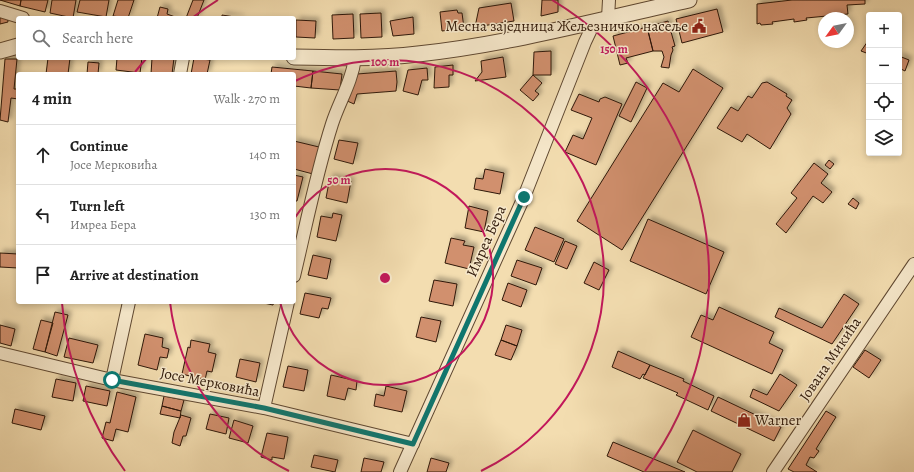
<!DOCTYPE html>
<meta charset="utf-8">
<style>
body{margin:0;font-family:Alegreya,serif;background:#f2f2f2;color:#222}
.controls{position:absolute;right:12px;top:12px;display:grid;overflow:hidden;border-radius:4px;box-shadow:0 2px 6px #0003}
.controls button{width:36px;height:36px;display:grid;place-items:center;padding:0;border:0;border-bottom:1px solid #e0e0e0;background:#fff;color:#222;font:20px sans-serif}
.compass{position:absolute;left:818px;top:12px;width:36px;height:36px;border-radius:50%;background:#fff;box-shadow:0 2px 6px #0003;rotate:237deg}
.stop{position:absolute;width:12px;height:12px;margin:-9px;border:3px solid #0f766e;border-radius:50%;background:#fff}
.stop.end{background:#0f766e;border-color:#fff;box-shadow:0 1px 4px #0008}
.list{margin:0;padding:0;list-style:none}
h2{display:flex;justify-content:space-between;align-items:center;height:52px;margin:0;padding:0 16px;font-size:17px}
h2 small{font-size:13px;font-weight:400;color:#767676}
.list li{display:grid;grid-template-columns:26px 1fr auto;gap:12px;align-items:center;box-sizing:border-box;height:60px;padding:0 16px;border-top:1px solid #e0e0e0}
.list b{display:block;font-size:15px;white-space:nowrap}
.list p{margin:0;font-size:13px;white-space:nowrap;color:#767676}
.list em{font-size:13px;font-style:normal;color:#767676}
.icon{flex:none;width:22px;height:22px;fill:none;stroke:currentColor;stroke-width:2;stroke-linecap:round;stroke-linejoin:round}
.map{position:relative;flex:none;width:914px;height:472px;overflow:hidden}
.search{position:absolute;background:#fff;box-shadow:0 2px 6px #0003;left:16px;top:16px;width:280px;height:44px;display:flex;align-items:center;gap:10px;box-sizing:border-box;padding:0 14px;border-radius:4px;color:#767676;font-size:15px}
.panel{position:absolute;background:#fff;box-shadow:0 2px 6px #0003;left:16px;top:72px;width:280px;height:232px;border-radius:4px}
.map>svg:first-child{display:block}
</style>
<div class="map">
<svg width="914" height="472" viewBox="0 0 914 472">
<defs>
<filter id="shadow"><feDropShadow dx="3.5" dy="-3.5" stdDeviation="2" flood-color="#0004"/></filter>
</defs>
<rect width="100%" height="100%" fill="#f3ddb0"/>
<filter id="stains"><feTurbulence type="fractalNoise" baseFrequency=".005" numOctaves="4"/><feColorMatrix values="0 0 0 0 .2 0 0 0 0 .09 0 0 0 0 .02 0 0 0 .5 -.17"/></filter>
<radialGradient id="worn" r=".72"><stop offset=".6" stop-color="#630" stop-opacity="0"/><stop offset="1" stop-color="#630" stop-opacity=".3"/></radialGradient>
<path fill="#d1906e" stroke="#2e1707" filter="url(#shadow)" d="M0 0H21L20 6Z
M21 0H48L45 12 20 6Z
M52 0H76L73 18 50 13Z
M80 0H109L106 17 77 12Z
M118 0H134L128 18 113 16Z
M193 0H204L197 18H186Z
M542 0H558V12L541 16Z
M792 0H865V4L847 5 848 14 806 18 807 20 794 22V19L772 22 773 24 761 25 760 23 757 24V4Z
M511 3 514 21 475 27 479 8Z
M160 7 168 9 167 14 178 18H157Z
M717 9 723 32 682 43 676 19Z
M457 10 458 13H462L464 28 442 31 440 12Z
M381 13 382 37 361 38 360 14Z
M353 14 354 38 333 39 332 15Z
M222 15 241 18H222Z
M7 16 8 22 0 24V18Z
M413 17 414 34 393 36 390 21Z
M296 20 316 21 315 38 296 37Z
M668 21 675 46 672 47 673 50 671 55 669 68 661 67 664 57 662 51H653L647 27Z
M647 27 653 51 626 58 628 63 620 65 613 36Z
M868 41H869V54L861 51Z
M551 51V75H533L534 52Z
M899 56 909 60 905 71 899 68Z
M503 57 506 77 475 81 482 72 481 61Z
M48 58H70L68 74H46Z
M117 58H142L140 73 116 70Z
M152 58H174L172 74H151Z
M194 58 210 60 207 74H191Z
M5 59H17L14 89H18V99L11 98 8 122 0 120Z
M88 62 99 63 98 74H87Z
M453 65V75H449V87L434 88 435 67Z
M272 67 313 71 311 88 294 86V74H271Z
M427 68 428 80H422L418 95 403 91 408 70Z
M693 69 723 88 622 250 577 221 663 83 679 92Z
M313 71 342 74 340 90 311 88Z
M396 71 397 82 396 91 357 94 354 104 345 100 357 74Z
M533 75 542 83 535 91 539 94 533 101 520 90Z
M636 82 647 88 631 122 619 116Z
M767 82 787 94 786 96 792 100 787 108 791 114 770 149 747 134 742 142 717 128 731 107 738 111 748 96 752 98 762 83Z
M579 94 599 102 600 99 605 97 622 104 596 165 565 152 573 135 583 139 592 118 571 110Z
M339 140 358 143 353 164 334 159Z
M294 141 319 147 313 174 294 169Z
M829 160 834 164 830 169 825 165Z
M814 163 828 174 821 183 832 192 823 203 813 196 786 233 776 224 797 198 791 193Z
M485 169 504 173 500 194 474 189 476 178 483 179Z
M294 175 303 177 297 201H294Z
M330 177 351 181 347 203 326 198Z
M853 198 859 203 856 209 848 204Z
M469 206 488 211 484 232 465 228Z
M333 213 342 215 336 241 317 237 321 216 332 218Z
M648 219 724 252 706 294 630 261Z
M535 227 564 239 554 262 525 250Z
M451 238 465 241 463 245 474 247 469 269 445 263Z
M565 241 577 246 567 269 555 264Z
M0 253 18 254V268L0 267Z
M313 255 331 259 327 279 308 275Z
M517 260 542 268 536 285 511 276Z
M594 262 609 270 599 290 584 283Z
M434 280 457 284 453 306 429 301Z
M508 283 527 290 521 307 502 300Z
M305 293 331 298 328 309 322 308 319 318 300 314Z
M844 294 859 304 832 344 775 317 779 308 822 328Z
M259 302H274L273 305Z
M719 307 774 332 769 343 783 350 772 374 691 337 701 315 713 320Z
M55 312 68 315 57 356 45 352Z
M421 317 441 321 436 342 416 337Z
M41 320 53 323 45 352 33 349Z
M0 325 15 329 11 346 0 343Z
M506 325 522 330 517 346 501 340Z
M145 334 163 338 162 347 169 349 167 358 160 357 157 370 138 365Z
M69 338 98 345 93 363 64 357Z
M191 340 210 344 208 352 216 354 212 372 207 371 205 380 182 374 188 347 190 348Z
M501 340 517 346 511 360 495 355Z
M865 350 881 360 869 378 853 367Z
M618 351 650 365 645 375 643 374 640 379 612 367Z
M240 359 260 363 256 382 236 377Z
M650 365 684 379 683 381 714 396 708 410 676 395 678 393 643 378Z
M288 366 308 370 304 391 283 387Z
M780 374 797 385 779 411 750 397 753 389 767 395Z
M331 375 357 381 356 390 348 388 345 400 327 396Z
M56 379 76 383 73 401 52 397Z
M86 386 110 391 107 406 83 401Z
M386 386 407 391 402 412 374 406 376 394 384 396Z
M117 392 136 397 128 432 116 429 113 441 102 438 106 422 110 423Z
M164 396 184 400 181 411 162 406Z
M718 397 781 427 774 441 711 411Z
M162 406 181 411 180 418 160 414Z
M15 409 45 416 41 430 12 423Z
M826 411 836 417 816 449 819 451 814 458 810 457 806 465 817 472H794L788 469Z
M210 414 229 418 226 434 206 429Z
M181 415 191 418 186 436H183L180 446 172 443 174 432Z
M234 420 253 426 248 443 229 438Z
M693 430 741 454 732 472H697L677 462Z
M267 433 288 437 284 459 272 457V460L261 457Z
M613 442 685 472H644L607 456Z
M314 455 338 460 335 472 311 467Z
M364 458 384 462 381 472H361Z
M431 458 449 463 446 472H427Z"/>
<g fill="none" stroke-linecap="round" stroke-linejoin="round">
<defs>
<path id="minor" d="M0 11 23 18
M608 18 609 0
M180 74 183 58
M294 276C306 226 316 174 332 124 339 102 352 82 355 58
M0 353 112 380 264 408 413 444
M112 380 129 302
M264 408 288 302
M400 472 524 197 585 42 595 21
M773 472 914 264"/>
<path id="tertiary" d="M0 51 18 46
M294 57C335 58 377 59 418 54 510 44 599 20 689 0"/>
</defs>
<use href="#minor" stroke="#5f4831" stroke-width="14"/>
<use href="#tertiary" stroke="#5f4831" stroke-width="17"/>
<use href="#minor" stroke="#f7e9cc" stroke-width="12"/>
<use href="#tertiary" stroke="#f7e9cc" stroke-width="15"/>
</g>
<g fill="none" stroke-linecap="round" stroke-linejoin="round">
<path stroke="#0f766e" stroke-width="5" d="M112 380 264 408 413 444 524 197"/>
</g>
<g fill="none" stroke="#c2185b" stroke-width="2">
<path d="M294 219A108 108 0 1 1 280 302"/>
<path d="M289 471A216 216 0 0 1 170 302M295 81A216 216 0 0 1 481 471"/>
<path d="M125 471A324 324 0 0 1 62 303M135 72A324 324 0 0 1 146 59M192 18A324 324 0 0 1 218 0M552 0A324 324 0 0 1 645 471"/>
</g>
<defs>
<symbol id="civic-bare" viewBox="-9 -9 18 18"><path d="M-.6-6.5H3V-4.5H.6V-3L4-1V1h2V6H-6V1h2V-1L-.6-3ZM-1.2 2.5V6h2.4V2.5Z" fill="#8f2418" stroke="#f7e9cc" stroke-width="2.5" paint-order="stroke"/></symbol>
<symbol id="shop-bare" viewBox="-9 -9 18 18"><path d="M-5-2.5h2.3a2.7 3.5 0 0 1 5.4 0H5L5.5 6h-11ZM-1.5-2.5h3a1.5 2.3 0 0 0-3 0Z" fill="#8f2418" stroke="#f7e9cc" stroke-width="2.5" paint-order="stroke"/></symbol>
</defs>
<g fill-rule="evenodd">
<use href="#civic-bare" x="689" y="16" width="20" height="20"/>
<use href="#shop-bare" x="734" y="410" width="20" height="20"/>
</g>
<g text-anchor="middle" stroke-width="3" stroke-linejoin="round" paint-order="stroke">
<g font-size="15" fill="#2e1707" stroke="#f7e9cc" text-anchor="end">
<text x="688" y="31">Месна заједница Жељезничко насеље</text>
<text x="755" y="425" text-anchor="start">Warner</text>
</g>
<g font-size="15" fill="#2e1707" stroke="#f7e9cc">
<text transform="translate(486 241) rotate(-66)" y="5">Имреа Бера</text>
<text transform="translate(830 359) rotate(-56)" y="5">Јована Микића</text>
<text transform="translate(210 382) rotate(11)" y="5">Јосе Мерковића</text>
</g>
</g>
<circle cx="385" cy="278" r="6" fill="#c2185b" stroke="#f7e9cc" stroke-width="2"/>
<g font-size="12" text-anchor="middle" font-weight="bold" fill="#c2185b" stroke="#f7e9cc" stroke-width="3" stroke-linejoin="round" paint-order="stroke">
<text x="614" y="53">150 m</text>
<text x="385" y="66">100 m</text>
<text x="339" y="184">50 m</text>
</g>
<rect width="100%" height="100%" filter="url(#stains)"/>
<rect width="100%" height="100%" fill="url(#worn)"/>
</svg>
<div class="controls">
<button>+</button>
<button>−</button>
<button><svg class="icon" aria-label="locate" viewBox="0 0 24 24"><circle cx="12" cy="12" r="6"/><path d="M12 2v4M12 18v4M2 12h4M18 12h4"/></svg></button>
<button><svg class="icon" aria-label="layers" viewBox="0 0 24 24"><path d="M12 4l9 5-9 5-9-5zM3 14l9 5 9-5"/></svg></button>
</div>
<svg class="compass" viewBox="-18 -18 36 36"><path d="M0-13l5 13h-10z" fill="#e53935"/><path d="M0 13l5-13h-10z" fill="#767676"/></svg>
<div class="stop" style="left:112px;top:380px"></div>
<div class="stop end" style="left:524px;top:197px"></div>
<div class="search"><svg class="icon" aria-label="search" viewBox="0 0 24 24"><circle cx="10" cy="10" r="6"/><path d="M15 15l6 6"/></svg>Search here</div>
<section class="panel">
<h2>4 min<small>Walk · 270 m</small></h2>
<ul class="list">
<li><svg class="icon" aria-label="ahead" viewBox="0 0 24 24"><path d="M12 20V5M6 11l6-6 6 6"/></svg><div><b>Continue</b><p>Јосе Мерковића</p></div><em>140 m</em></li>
<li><svg class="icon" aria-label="left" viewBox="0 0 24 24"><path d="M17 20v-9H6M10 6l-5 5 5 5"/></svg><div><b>Turn left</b><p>Имреа Бера</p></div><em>130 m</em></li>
<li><svg class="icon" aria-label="arrive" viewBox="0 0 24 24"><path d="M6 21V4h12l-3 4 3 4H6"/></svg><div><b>Arrive at destination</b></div></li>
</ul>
</section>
</div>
